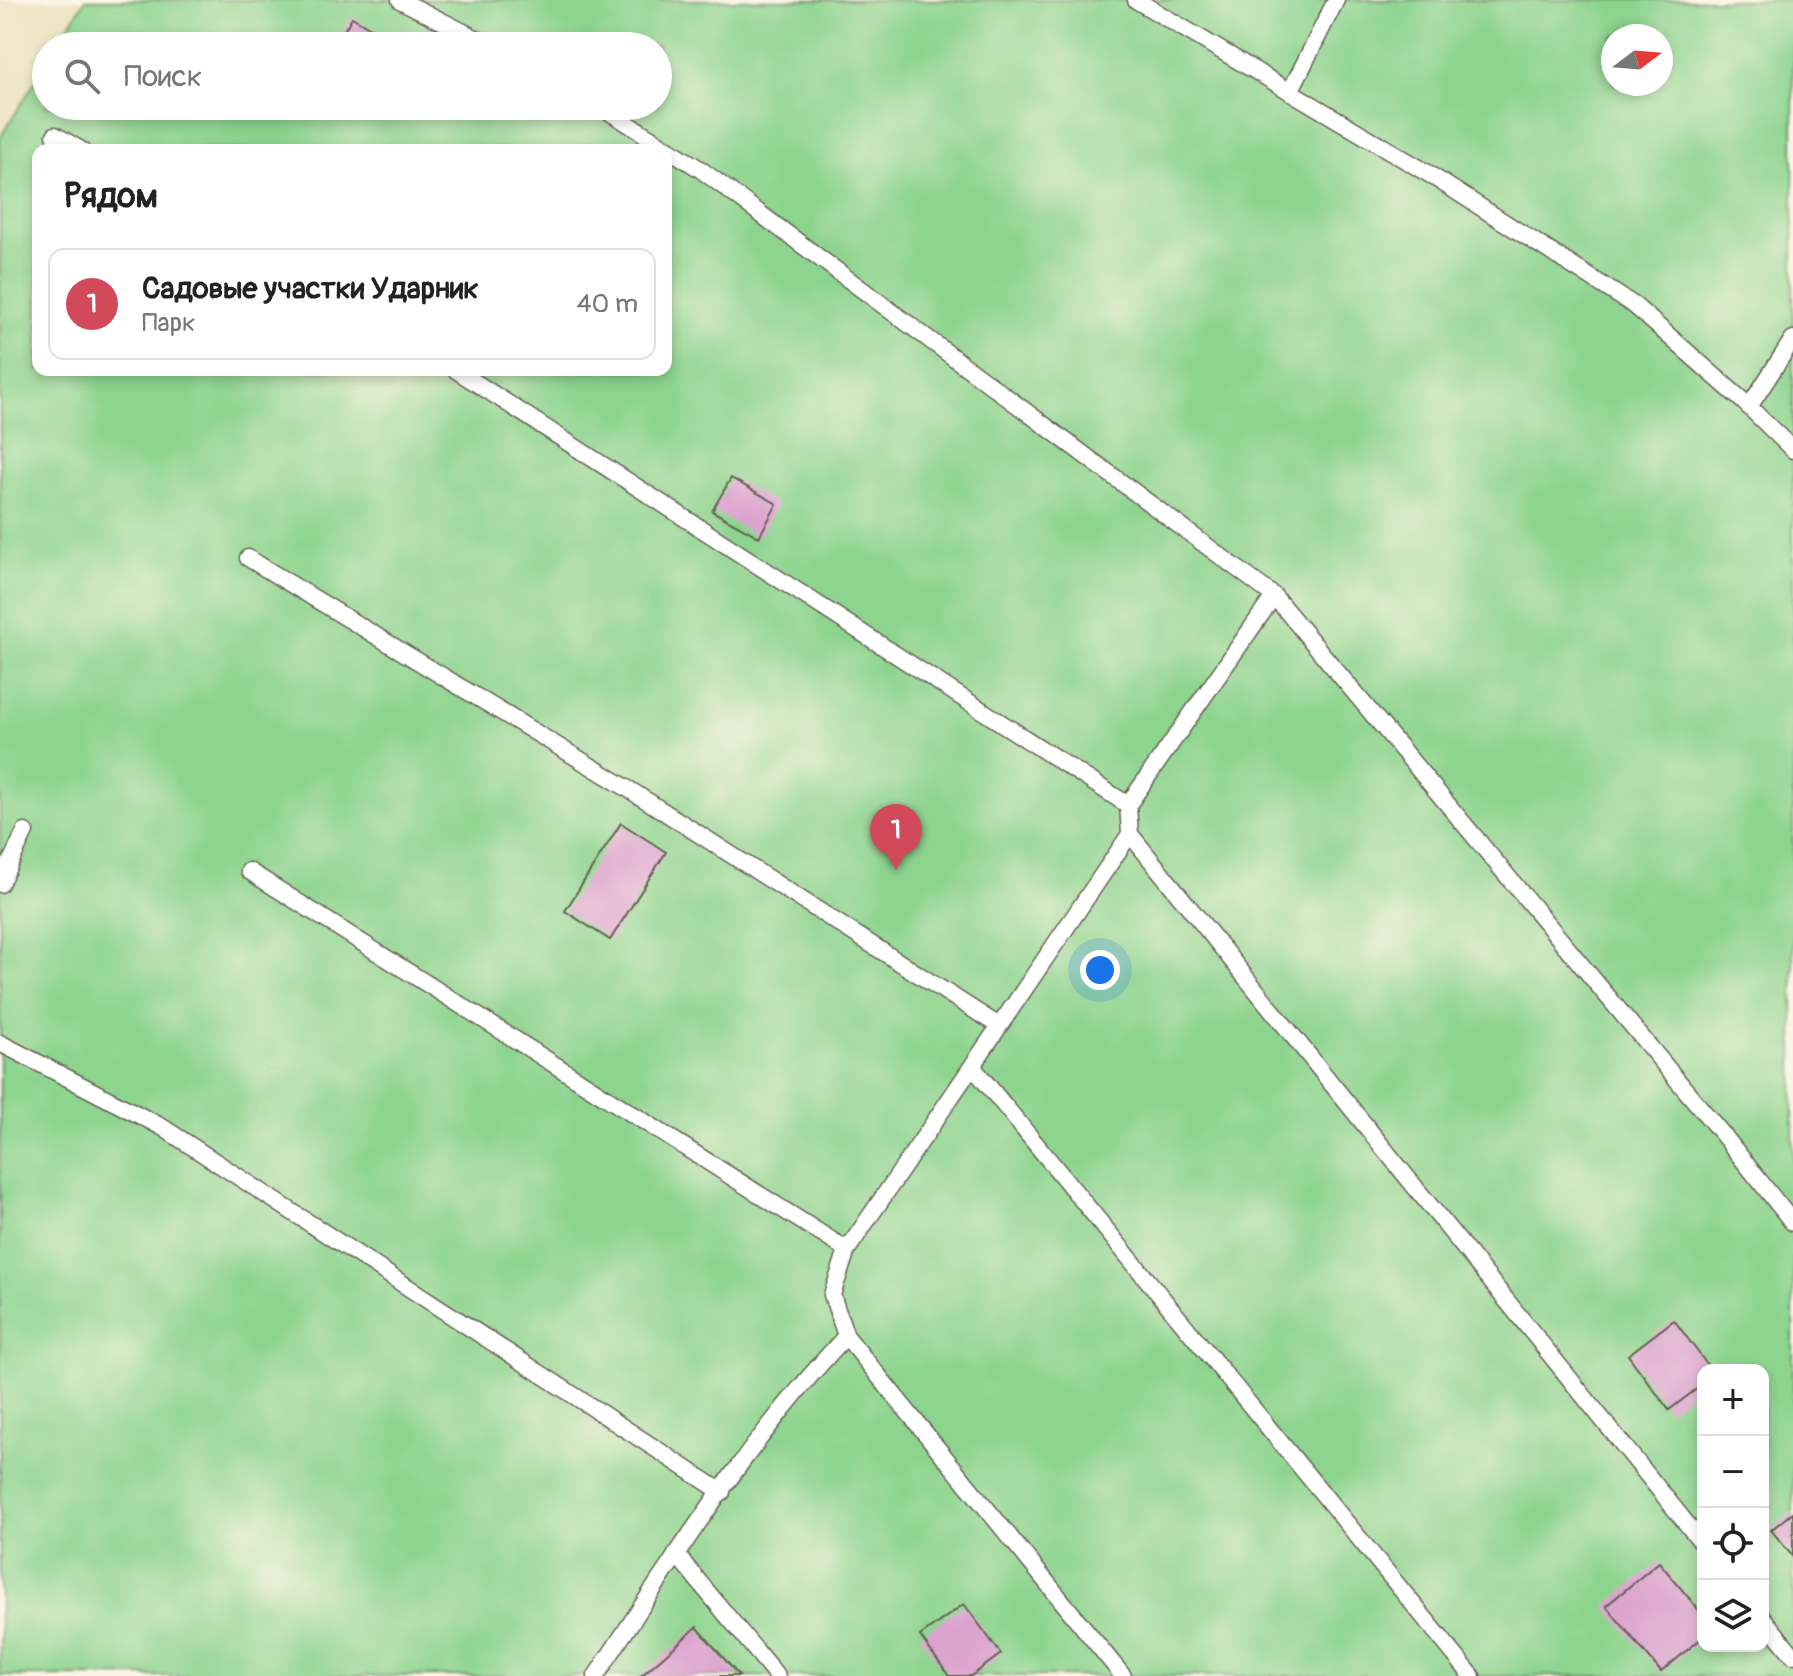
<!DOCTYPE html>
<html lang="ru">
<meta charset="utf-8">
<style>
body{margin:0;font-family:Pangolin,sans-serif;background:#f2f2f2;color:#222}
.controls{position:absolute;right:24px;bottom:24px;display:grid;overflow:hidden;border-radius:16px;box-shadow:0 4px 12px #0003}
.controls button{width:72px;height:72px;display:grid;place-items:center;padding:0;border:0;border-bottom:2px solid #e0e0e0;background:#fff;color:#222;font:40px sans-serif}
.compass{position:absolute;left:1601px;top:24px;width:72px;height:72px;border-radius:50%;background:#fff;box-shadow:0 4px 12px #0003;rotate:74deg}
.you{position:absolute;left:1100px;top:970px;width:28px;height:28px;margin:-20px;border:6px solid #fff;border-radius:50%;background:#1a73e8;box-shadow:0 0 0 12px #1a73e833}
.badge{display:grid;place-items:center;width:52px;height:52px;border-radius:50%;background:#d1495b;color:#fff;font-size:26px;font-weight:700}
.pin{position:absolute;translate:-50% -66px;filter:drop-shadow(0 2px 4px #0008)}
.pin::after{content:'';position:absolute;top:42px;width:28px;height:24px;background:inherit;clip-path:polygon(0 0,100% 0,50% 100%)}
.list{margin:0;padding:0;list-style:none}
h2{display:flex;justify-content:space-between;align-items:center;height:104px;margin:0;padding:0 32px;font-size:34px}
h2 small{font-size:26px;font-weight:400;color:#767676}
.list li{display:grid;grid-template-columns:52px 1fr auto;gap:24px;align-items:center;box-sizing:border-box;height:112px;margin:0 16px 16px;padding:0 16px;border:2px solid #e0e0e0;border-radius:16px}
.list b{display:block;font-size:30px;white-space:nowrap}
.list p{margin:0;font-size:26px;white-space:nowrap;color:#767676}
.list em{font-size:26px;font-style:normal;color:#767676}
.icon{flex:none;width:44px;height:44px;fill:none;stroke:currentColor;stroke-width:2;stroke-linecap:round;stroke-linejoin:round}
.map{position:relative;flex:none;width:1793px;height:1676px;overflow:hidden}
.search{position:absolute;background:#fff;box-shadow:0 4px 12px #0003;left:32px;top:32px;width:640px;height:88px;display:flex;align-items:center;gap:20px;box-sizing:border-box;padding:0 28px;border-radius:44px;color:#767676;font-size:30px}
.panel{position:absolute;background:#fff;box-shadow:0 4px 12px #0003;left:32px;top:144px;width:640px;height:232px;border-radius:16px}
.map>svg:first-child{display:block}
</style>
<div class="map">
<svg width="1793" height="1676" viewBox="0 0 1793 1676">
<rect width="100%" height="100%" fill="#fcf5e5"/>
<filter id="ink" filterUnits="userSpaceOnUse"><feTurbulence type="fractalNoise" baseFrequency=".0125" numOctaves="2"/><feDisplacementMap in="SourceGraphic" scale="16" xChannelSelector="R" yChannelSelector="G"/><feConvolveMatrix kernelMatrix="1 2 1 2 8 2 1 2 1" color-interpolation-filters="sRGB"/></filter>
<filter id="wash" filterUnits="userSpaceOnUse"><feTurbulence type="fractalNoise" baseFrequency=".006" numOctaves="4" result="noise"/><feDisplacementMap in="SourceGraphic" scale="32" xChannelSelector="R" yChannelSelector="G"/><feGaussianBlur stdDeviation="1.8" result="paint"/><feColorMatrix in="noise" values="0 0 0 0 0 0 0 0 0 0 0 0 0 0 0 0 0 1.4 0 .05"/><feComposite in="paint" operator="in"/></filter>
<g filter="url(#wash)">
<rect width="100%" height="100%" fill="#eae2bf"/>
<path fill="#8dd48f" stroke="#547856" stroke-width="2" fill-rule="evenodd" d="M85 0H1793V1676H0V138L46 64V106H658V46H57ZM1613 36H1661V84H1613ZM38 150H666V370H38ZM1703 1370H1763V1646H1703Z"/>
<g id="blocks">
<path fill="#dca3cf" d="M352 17 401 46H335Z
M731 478 777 504 759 537 712 511Z
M621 823 666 852 610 940 565 911Z
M1674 1320 1711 1370H1703V1384L1669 1410 1628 1355Z
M1793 1512V1557L1771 1530Z
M1659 1562 1703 1615V1637L1661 1672 1606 1606Z
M964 1604 1001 1654 971 1676H949L920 1636Z
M697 1627 739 1676H641Z"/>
</g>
</g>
<g filter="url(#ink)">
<use href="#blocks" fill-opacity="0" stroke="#646155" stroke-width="2"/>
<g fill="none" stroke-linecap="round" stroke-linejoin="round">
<defs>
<path id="lane" d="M400 0 491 46
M1136 0 1429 174 1635 306 1744 402 1793 450
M1290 92 1336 0
M600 106 700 169 1274 596 1728 1141 1793 1223
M55 135 81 150
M456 370 1128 805
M1749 407 1793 339
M248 558 630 790 999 1026
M1130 834 1703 1544
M249 871 847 1250
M0 884 25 832
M0 1043 162 1127 722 1492
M972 1066 1472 1676
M846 1336 1123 1676
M676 1554 777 1676
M1763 1618 1793 1655
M596 1676C673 1559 750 1438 846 1336L832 1295 847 1250 1130 834 1128 805 1274 596"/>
</defs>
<use href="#lane" stroke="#646155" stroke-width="19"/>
<use href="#lane" stroke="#fff" stroke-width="16"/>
</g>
</g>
</svg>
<div class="controls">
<button>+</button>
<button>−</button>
<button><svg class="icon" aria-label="locate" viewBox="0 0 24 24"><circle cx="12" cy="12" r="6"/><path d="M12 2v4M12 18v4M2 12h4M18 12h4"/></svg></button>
<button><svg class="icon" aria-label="layers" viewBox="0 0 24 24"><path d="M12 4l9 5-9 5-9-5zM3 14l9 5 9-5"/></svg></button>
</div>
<svg class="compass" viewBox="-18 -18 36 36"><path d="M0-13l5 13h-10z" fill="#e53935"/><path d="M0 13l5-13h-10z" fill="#767676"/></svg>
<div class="you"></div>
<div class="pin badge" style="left:896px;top:870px">1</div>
<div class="search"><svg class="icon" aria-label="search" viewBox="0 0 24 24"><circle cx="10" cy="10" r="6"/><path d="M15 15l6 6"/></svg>Поиск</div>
<section class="panel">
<h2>Рядом<small></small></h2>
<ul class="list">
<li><span class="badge">1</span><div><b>Садовые участки Ударник</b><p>Парк</p></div><em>40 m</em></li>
</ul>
</section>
</div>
